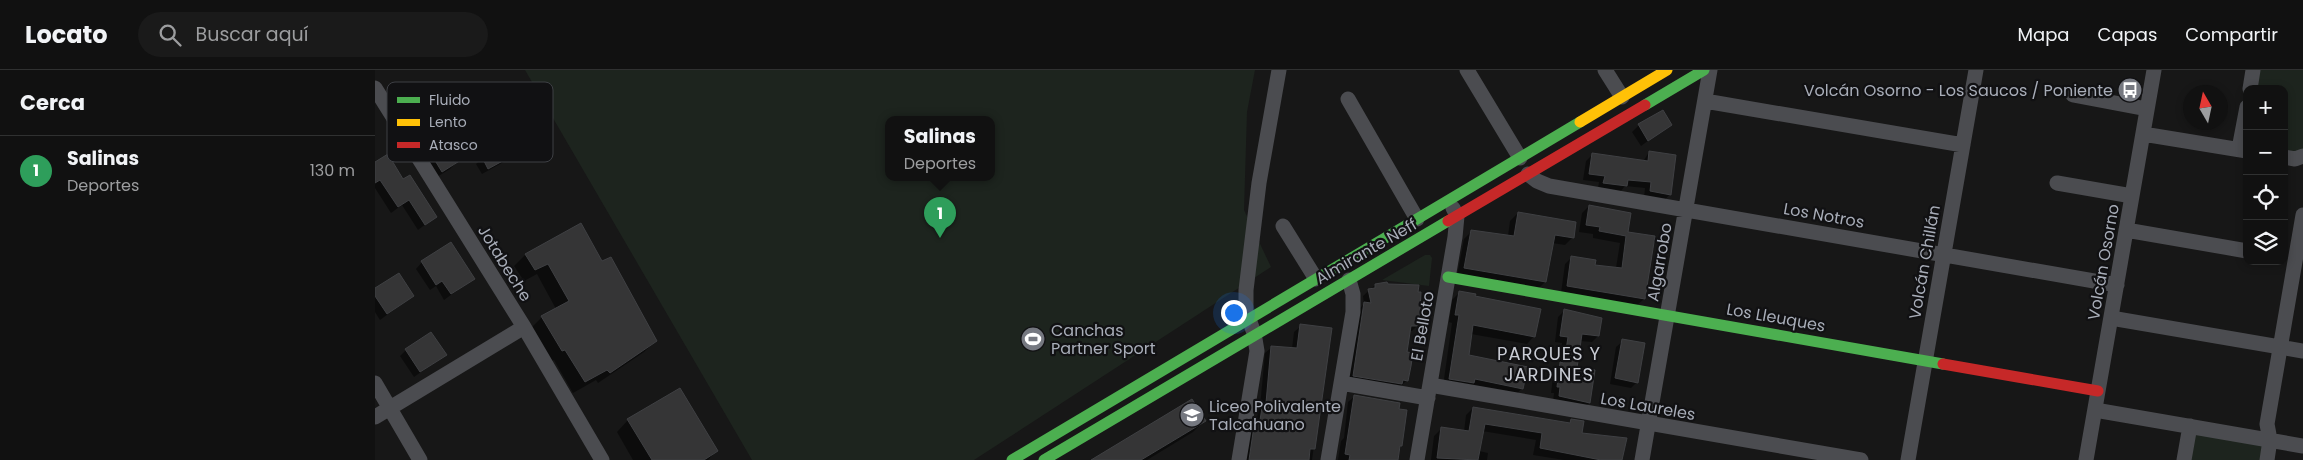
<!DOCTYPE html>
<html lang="es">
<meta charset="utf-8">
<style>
body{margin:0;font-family:Poppins,sans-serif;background:#1a1a1a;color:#f1f3f6}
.controls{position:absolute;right:15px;top:15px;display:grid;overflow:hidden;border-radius:10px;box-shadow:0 2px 8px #0003}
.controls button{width:45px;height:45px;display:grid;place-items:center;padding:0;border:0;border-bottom:1px solid #303131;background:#111;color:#f1f3f6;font:25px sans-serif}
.compass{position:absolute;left:1808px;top:15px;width:45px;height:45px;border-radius:50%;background:#111;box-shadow:0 2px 8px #0003;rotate:351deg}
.you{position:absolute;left:858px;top:242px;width:18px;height:18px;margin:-12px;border:4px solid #fff;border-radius:50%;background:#1a73e8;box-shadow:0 0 0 8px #1a73e833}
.badge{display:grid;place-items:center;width:32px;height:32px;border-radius:50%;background:#1a73e8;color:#fff;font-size:16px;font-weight:700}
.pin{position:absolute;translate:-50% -41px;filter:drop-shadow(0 1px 2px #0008)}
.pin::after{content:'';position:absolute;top:26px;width:18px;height:15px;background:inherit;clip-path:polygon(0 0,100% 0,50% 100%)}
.popup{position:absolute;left:510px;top:46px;width:110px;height:65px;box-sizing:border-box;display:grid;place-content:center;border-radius:10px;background:#111;filter:drop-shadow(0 1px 4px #0005);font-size:16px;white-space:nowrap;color:#9c9d9f}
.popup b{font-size:19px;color:#f1f3f6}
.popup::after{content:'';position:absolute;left:50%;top:100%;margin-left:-10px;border:10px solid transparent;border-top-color:#111}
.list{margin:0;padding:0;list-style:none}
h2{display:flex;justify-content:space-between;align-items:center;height:65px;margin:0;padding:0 20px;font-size:21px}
h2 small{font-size:16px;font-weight:400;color:#9c9d9f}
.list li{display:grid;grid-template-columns:32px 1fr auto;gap:15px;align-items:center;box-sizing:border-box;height:70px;padding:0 20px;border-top:1px solid #303131}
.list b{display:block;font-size:19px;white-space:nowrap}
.list p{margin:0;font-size:16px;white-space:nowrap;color:#9c9d9f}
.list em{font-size:16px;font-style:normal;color:#9c9d9f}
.icon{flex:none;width:28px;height:28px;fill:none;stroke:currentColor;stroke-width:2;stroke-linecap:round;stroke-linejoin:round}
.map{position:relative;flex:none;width:1928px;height:390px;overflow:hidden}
header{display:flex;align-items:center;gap:30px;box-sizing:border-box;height:70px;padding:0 25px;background:#111;border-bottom:1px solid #303131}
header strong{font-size:24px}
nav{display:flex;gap:28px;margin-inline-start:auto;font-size:18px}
.search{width:350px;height:45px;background:#1a1a1a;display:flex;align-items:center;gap:12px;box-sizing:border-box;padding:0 18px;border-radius:28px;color:#9c9d9f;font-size:19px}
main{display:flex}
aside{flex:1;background:#111}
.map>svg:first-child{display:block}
</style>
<header>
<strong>Locato</strong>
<div class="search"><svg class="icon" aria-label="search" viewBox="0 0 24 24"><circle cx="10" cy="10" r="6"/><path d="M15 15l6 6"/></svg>Buscar aquí</div>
<nav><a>Mapa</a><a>Capas</a><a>Compartir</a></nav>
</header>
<main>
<aside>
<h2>Cerca<small></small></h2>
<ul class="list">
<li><span class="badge" style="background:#2e9e5b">1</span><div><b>Salinas</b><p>Deportes</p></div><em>130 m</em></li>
</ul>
</aside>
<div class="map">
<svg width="1928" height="390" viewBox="0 0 1928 390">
<rect width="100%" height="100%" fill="#171717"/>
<path fill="#1d241e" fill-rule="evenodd" d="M150 0H880L872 42 869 140 896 197 599 390H377ZM514 49H616V107H514Z
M1880 0H1928V84L1909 86V19H1876Z
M1050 185H1055L1057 188 1054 216 1007 210Z
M1816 358 1894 371 1890 390H1810Z"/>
<path fill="#0007" d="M26 34 72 45 62 55 84 90 75 99 57 110 16 43Z
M1288 42 1296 54 1266 76 1257 62 1264 55Z
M99 61 142 82 136 88 107 104 101 94 106 89 93 67Z
M1274 82 1295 124 1289 131 1269 128 1270 118 1250 116 1245 122 1223 119 1224 112 1208 110 1211 91 1217 85 1268 92Z
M0 94 60 147 43 160 27 135 16 143 0 118Z
M1214 136 1251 163 1279 167 1269 229 1261 236 1186 223 1190 194 1197 187 1218 196 1241 198 1245 173 1218 168V164L1204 162 1207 143Z
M1143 143 1198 167 1190 175 1177 173 1170 212 1162 220 1082 206 1089 169 1097 161 1133 166 1135 151Z
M205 155 227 193 280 271 269 282 223 313 221 310 198 323 179 290 175 292 156 258 167 247 181 239 162 204 149 211 139 196 150 185Z
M47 192 99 208 69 230 61 216 55 220 41 199Z
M1000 215 1043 255 1037 261H1034L1030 283 1032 310 1026 316 973 311 983 240 989 234 988 226Z
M0 219 38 226 5 250 0 242Z
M1085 222 1099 227 1159 266 1152 274 1096 264 1093 286 1147 318 1140 326 1068 316 1077 253 1074 252 1077 230Z
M1189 241 1223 266 1217 272 1205 271 1201 299 1214 333 1208 339 1178 332 1179 323H1176L1179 300 1184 296 1187 273 1180 272 1183 247Z
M926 256 955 259 937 390H868L874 356 881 350 885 337 890 283 897 277 917 279 919 262Z
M1248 271 1262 312 1256 318 1235 314 1241 277Z
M31 280 70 285 39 307 25 286Z
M980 326 1026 376 1022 390H963L966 371 969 368 973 332Z
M1098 338 1193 354 1196 350 1206 364 1246 390H1189L1158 385 1161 370 1107 361 1104 381 1113 383 1112 390H1056L1059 366 1066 359 1089 362 1091 345Z
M253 350 341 381 333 390H258L242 362Z
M829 351 818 362 772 390H718Z"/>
<path fill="#353536" stroke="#3f4043" d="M56 15 74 45 62 52 86 90 67 102 25 33Z
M1288 40 1297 55 1273 71 1263 54Z
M124 45 144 82 113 99 107 87 112 84 98 60Z
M1274 81 1301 85 1296 125 1275 121 1276 112 1253 110 1252 116 1228 113 1230 106 1214 104 1217 83 1273 91Z
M13 84 28 109 35 105 62 147 50 155 34 130 23 137 5 110 0 113V92Z
M1214 135 1256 143 1253 162 1280 166 1270 229 1192 216 1196 186 1221 190 1220 195 1247 198 1251 166 1224 161 1225 157 1211 155Z
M1143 142 1201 152 1199 168 1180 165 1171 212 1089 198 1096 160 1139 166Z
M206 153 227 191 236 187 282 271 235 303 232 300 210 312 190 280 187 281 166 246 194 231 173 194 160 200 150 184Z
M76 172 100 209 76 224 67 211 61 215 46 191Z
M24 203 39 226 12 244 0 226V218Z
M1012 212 1013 214 1044 215 1043 222H1046L1044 256H1036L1032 282 1038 283 1036 296 1033 311 1028 310 1027 314 978 306 989 232 996 233 993 219 1000 218V214Z
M1084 221 1101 224 1100 226 1166 239 1160 267 1098 255 1094 285 1153 297 1148 319 1100 309 1099 313 1074 309 1084 245H1080Z
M1189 239 1227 248 1224 266 1207 264 1202 298 1220 300 1215 333 1184 326 1185 317H1182L1185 292 1189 293 1193 267 1185 266Z
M925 254 957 258 940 379H935L934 390H874L880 349 885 350 888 332 891 333 896 276 922 278Z
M56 262 72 285 45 302 30 279Z
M1247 269 1270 273 1263 313 1240 308Z
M305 318 343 381 329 390H277L252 349Z
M979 325 1025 333 1024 339 1032 340 1027 376H1025L1023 390H974L975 385 970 384Z
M817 329 831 351 766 390H716Z
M1098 337 1195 353 1196 349 1209 351 1207 363 1252 368 1247 390H1226L1165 378 1167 363 1110 354 1103 390 1062 388 1066 357 1094 361Z"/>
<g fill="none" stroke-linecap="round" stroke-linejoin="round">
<path stroke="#4b4c50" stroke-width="15" d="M1092 0 1145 88
M1230 0 1247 27
M0 18 149 257 227 390
M1875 19 1878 0
M1698 25 1772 39
M973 29 1042 149
M1330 31 1588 75
M1768 64 1872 81
M1864 79 1872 37
M1909 87 1920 89 1928 86
M1153 104 1162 111 1174 116 1742 215
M1682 113 1757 126
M908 156 941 209
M1751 160 1872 181
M1736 248 1928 281
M0 313 45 390
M966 313 1053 328
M1055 315 1486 390
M1720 340 1928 376
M0 347 149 257
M864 390 882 281 879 263 871 241V220L884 113 904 0
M953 390 978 242V224L974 210
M1042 390 1080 167 1082 146 1078 138
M1267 390 1335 0
M1533 390 1601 0
M1711 390 1779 0
M1809 390 1815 356
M1892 390 1895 370 1892 354 1928 145"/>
<path stroke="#4caf50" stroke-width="11" d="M1270 35 1329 0
M1073 207 1568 294
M637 390 1205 52
M669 390 1073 151"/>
<path stroke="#ffc107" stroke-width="11" d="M1205 52 1292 0"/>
<path stroke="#c62828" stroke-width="11" d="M1073 151 1270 35
M1568 294 1723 321"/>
</g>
<defs>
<symbol id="bus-disc" viewBox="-11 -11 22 22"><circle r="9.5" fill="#757880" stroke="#111113"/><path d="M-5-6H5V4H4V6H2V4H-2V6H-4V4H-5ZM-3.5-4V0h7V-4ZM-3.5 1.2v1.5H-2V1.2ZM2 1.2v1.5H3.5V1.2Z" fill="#fff"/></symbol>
<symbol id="stadium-disc" viewBox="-11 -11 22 22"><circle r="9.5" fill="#757880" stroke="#111113"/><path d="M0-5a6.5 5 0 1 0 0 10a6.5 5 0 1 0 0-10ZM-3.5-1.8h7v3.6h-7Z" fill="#fff"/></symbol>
<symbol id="school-disc" viewBox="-11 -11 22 22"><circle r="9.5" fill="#757880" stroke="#111113"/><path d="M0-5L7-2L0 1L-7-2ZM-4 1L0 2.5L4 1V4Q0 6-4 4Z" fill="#fff"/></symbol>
</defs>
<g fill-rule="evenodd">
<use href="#bus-disc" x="1741" y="6" width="28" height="28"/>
<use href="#stadium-disc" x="644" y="255" width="28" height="28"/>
<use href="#school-disc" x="803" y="331" width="28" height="28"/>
</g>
<g text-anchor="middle" stroke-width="4.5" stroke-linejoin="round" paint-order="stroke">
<g font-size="16" fill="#a8adb8" stroke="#111113" text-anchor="start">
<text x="1738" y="26" text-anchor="end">Volcán Osorno - Los Saucos / Poniente</text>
<text x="676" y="266">Canchas<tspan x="676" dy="18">Partner Sport</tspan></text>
<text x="834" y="342">Liceo Polivalente<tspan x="834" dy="18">Talcahuano</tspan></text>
</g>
<g font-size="16" fill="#a8adb8" stroke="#111113">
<text transform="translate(1449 145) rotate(10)" y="6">Los Notros</text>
<text transform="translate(991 181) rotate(-30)" y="6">Almirante Neff</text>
<text transform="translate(1284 192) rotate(-80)" y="6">Algarrobo</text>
<text transform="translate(1549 192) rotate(-80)" y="6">Volcán Chillán</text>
<text transform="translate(1728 192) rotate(-80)" y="6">Volcán Osorno</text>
<text transform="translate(130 193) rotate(58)" y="6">Jotabeche</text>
<text transform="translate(1401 247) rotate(10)" y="6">Los Lleuques</text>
<text transform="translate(1047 256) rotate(-80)" y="6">El Belloto</text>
<text transform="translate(1273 336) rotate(10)" y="6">Los Laureles</text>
</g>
<g font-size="18" letter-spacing="1" fill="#c9ccd4" stroke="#111113">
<text x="1174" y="290">PARQUES Y<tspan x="1174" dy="21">JARDINES</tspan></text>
</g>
</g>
<rect x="12" y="12" width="166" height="80" rx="8" fill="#111113" stroke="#3e4045" stroke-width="1"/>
<rect x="22" y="27" width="23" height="6" fill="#4caf50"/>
<rect x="22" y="49" width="23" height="7" fill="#ffc107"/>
<rect x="22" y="72" width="23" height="6" fill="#c62828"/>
<g font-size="14" fill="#a8adb8">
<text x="54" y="35">Fluido</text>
<text x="54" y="57">Lento</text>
<text x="54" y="80">Atasco</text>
</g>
</svg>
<div class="controls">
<button>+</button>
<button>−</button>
<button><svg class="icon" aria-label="locate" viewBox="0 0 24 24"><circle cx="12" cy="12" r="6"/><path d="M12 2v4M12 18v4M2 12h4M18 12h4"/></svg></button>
<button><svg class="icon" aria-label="layers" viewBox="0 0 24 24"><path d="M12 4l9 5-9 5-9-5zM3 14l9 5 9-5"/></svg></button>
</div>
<svg class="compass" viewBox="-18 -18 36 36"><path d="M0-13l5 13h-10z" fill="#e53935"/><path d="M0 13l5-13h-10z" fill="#9c9d9f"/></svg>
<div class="you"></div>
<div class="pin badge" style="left:565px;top:168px;background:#2e9e5b">1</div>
<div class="popup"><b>Salinas</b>Deportes</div>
</div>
</main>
